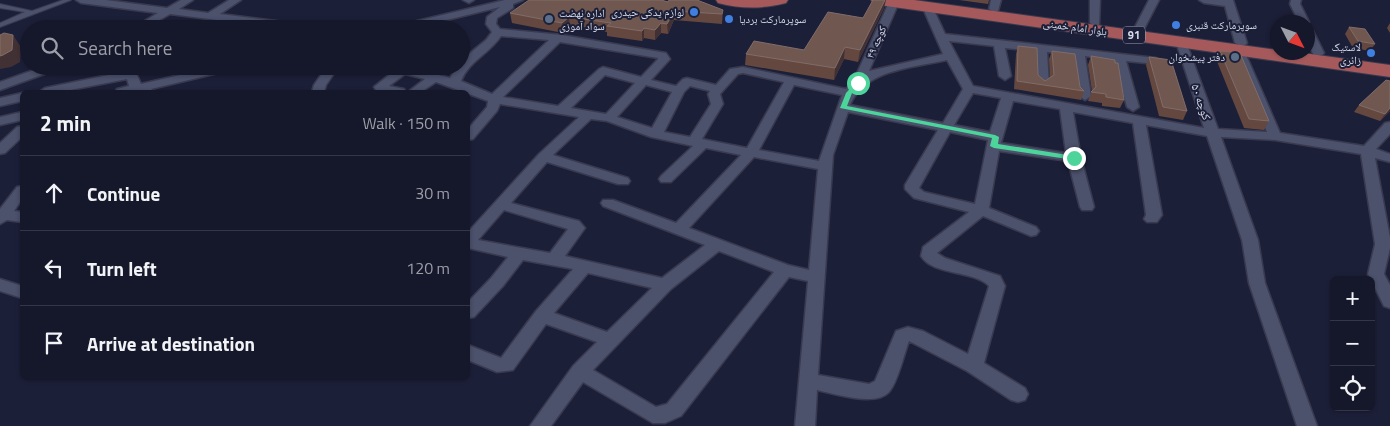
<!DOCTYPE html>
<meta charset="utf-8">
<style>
body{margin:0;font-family:"Titillium Web","Noto Naskh Arabic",sans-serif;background:#222436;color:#f1f3f6}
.controls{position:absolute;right:15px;bottom:15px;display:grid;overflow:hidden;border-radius:8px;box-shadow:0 1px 4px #0004}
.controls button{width:45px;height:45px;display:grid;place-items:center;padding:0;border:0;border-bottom:1px solid #343647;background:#15172a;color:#f1f3f6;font:25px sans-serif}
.compass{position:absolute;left:1270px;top:15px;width:45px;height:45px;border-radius:50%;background:#15172a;box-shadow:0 1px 4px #0004;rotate:132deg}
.stop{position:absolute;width:15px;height:15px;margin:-11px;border:4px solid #4cd49b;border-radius:50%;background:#fff}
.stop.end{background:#4cd49b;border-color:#fff;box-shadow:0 1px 5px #0008}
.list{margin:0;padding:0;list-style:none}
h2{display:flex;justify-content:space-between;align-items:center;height:65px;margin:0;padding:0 20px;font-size:21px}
h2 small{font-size:16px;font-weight:400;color:#9d9fa8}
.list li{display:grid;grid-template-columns:32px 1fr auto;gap:15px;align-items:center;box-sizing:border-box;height:75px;padding:0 20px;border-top:1px solid #343647}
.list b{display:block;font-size:19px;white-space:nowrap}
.list em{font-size:16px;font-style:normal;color:#9d9fa8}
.icon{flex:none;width:28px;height:28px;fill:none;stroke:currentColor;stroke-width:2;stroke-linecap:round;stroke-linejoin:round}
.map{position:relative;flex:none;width:1390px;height:426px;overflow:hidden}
.search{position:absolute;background:#15172a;box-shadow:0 1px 4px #0004;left:20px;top:20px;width:450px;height:55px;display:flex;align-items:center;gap:12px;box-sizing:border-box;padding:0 18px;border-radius:28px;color:#9d9fa8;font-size:19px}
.panel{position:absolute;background:#15172a;box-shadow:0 1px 4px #0004;left:20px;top:90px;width:450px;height:290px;border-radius:8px}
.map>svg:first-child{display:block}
</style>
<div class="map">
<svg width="1390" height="426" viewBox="0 0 1390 426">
<rect width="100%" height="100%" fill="#1c1f38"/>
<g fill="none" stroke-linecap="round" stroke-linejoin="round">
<defs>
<path id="service" d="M63 0H71L0 27V23L25 12 0 8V4L32 11Z"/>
<path id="minor" d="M76 0H106L167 8 181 0H193L179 9 208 13 229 0H241L220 14 316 26 321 29H288L170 14 144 29H131L158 13 81 3Z
M463 0H474L469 3Z
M505 0H523L513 4V8L497 18 496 24 500 29 562 35 666 53 670 59 651 80 676 86 683 79 687 78 716 85 730 69 743 67 846 89 853 82 890 0H898L899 2 869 71 943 54 922 6 927 3 932 6 945 34 1156 58 1162 61 1156 64 1126 61 1139 107 1133 111 1127 107 1114 60 1085 56 1091 96 1085 100 1079 96 1074 55 1047 52 1049 84 1043 88 1037 84 1036 51 1005 48 1011 76 1005 80 999 76 994 46 949 41 973 86 1204 128 1176 42 1181 39 1186 42 1218 129 1267 132 1233 50 1239 47 1243 48 1280 133 1364 146 1385 123 1390 122V134L1376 149 1390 154V162L1375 158 1390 238V248L1384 274 1390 285V308L1384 306 1368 274 1375 244 1361 154 1275 140 1221 137 1258 240 1265 283 1317 426H1297L1249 283 1242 240 1207 136 1146 125 1162 215 1157 222H1147L1144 219 1146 215 1133 123 1073 112 1081 158 1094 207 1092 210H1082L1080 207 1068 161 999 151 989 208 1036 227 1039 231 1036 235 1031 236 983 216 937 253 945 258 1000 276 1005 286 984 363 1025 388 1028 394 1025 400 1018 402 1011 400 967 371 909 341C904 354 898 382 889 392 876 407 835 394 817 390L815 426H795L808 281 789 277 681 416 665 423H653L583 382 551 426H530L573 366 597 342 546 324 513 370 497 372 468 360V345L501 358 536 311 573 269 523 260 503 286 474 317 468 318V302L491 278 508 257 468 248V232L539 154 579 117 500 104 497 111 473 139 468 140V129L487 107 488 101 436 82 421 92H408L425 79 405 74 389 86 404 89 406 92H387L376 90 374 87 394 71 384 66H404L450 78 457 66H461V61L464 58 486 40 492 32 486 24 487 17 500 7 410 29H391L392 27ZM501 36 549 40 492 94 461 81C469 61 489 54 501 36ZM560 42 658 58V59L641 77 603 67 599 69 558 106 503 97ZM947 60 963 89 943 123 850 105C865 69 913 68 947 60ZM743 73 784 82 747 148 702 139 723 104 720 94 738 74ZM605 75 635 83 606 114 571 108ZM646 85 672 92 652 128 617 117ZM794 85 842 95 819 161 759 150ZM690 86 710 91 708 94 711 104 690 137 664 132 684 92ZM973 93 1001 98 990 132 954 125ZM1013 101 1060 109 1066 153 1001 143ZM848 112 938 130 905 185V189L914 198 969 212 923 247 921 256C933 276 974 270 989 286L968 354 923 331 908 327 896 331 875 381 869 384 818 375 833 155ZM591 119 607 121 651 137 693 146 661 176 659 179 661 182H671L706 148 741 155 676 223 613 200H603L601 203 603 206 705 245 662 278 565 256 585 228 579 221 511 203 547 162 618 184H628L630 181 628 178 553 155ZM950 132 988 140 975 204 924 192 919 188ZM754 157 818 169 809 270 788 265 689 228ZM504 210 568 229 550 253 478 240ZM719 251 774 272 667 404 656 407 593 370 671 289ZM588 273 652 288 607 332 554 313Z
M991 0H1001L998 11 994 12 989 9Z
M1090 0H1100L1099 25 1095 26 1090 23Z
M1149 0H1159L1143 31H1135L1134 29Z
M1199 0H1233L1247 43 1245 45 1241 46 1235 43 1225 6 1204 3Z
M1291 0H1301L1300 4 1309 22 1308 24V22H1299L1290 4Z
M1308 28 1313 31 1324 53 1322 55H1314C1308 46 1307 38 1308 28Z
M45 66H63L61 68 0 90V82Z
M219 66H241L239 68 151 89 155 92H115L117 89 129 86 127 79 60 92H39L45 88 128 71 136 73 141 84Z
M327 66H339L326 85 324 92H312L314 85Z
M22 93V101L0 106V98Z
M22 112V120L0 125V117Z
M22 126V137L5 153 0 154V143L17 127Z
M22 186V199L14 211 22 212V222L7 220 0 224V209L17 187Z
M0 279 22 286V298L0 291Z"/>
<path id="primary" d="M716 0H788L786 3C763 9 741 9 718 3Z
M871 0H914L1278 50V52H1296L1390 65V77L879 5 873 3Z"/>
</defs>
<use href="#service" stroke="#393a4f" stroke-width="2"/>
<use href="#minor" stroke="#393a4f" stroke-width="3"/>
<use href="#primary" stroke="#393a4f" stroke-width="2"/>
<use href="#service" fill="#4c516c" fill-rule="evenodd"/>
<use href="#minor" fill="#4c516c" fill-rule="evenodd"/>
<use href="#primary" fill="#a5595b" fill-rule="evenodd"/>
</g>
<path fill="#64483f" d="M959 0H989L988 4Z
M884 8 858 62 844 59 834 80 745 65 746 54 804 50 863 18Z
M723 10 722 24 674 20 668 34 661 33 655 40 644 38 642 41 607 36V32L570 27 563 33 512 23 510 13Z
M1390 23V33L1387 28Z
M1349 27 1375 44 1370 51 1353 48 1345 34Z
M1018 46 1038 75 1045 81 1050 77 1049 59 1052 51 1080 87 1084 91 1081 100 1014 89 1016 54Z
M1220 51 1269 121 1264 130 1244 128 1216 59Z
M1091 56 1124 100 1120 108 1102 106V103L1088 101 1092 91 1088 65Z
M1149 57 1187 111 1183 120 1159 116 1146 65Z
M1390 81V111L1380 121 1354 112 1359 105Z"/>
<path fill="#423134" d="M885 0H886L884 8 858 62 860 50Z
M674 11V20L668 34 667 24Z
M569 17 570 27 563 33 562 23Z
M661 23V33L655 40V30Z
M644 28V38L642 41V31Z
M13 35 21 47 20 62 11 67 0 69V56Z
M845 47 844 59 834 80 835 68Z
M1390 108V111L1380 121 1385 114Z"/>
<path fill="#705851" stroke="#806c69" d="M529 0H661L668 2 669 0H697L723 10 722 14 674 11 667 24 661 23 655 30 644 28 642 31 607 26 611 23 569 17 562 23 510 13Z
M873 0H885L860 50 845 47 835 68 746 54 754 41 804 50 828 12 863 18Z
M1349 27 1365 29 1375 44 1358 41Z
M4 33 13 35 12 50 3 55 0 56V35Z
M1018 46 1037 48 1038 75 1045 81 1054 75 1052 51 1075 54 1080 87 1084 91 1017 81Z
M1220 51 1240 53 1269 121 1249 119Z
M1091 56 1115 60V63H1118L1124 100 1106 97V94L1091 92 1096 87Z
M1149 57 1171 60 1187 111 1163 107Z
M1386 80 1390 81V108L1385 114 1359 105Z"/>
<path fill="#4cd49b" d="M856 82 861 83 852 93 847 106 995 135 999 137 998 144 1074 156 1077 158 1074 160 994 148 990 146 992 138 840 108 846 93Z"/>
<g fill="#3f7fe0" stroke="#1c1f38" stroke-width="2">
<circle cx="694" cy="12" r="5"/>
<circle cx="729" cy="19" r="5"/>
<circle cx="1176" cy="25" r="5"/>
<circle cx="1371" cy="53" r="5"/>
</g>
<g fill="#5c6f8a" stroke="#1c1f38" stroke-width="2">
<circle cx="549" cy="19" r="5"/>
<circle cx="1235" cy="57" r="5"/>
</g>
<g text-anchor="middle" stroke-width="4" stroke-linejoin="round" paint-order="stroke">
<g font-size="11" fill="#d6daea" stroke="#1c1f38" text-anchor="end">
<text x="684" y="16">لوازم یدکی حیدری</text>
<text x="559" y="17" text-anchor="start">اداره نهضت<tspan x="559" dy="13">سواد آموزی</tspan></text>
<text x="739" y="23" text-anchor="start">سوپرمارکت بردیا</text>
<text x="1186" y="29" text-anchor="start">سوپرمارکت قنبری</text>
<text x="1361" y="51">لاستیک<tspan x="1361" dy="13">زائری</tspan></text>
<text x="1225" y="61">دفتر پیشخوان</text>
</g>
<g font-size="11" fill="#d6daea" stroke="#1c1f38">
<text transform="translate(1075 27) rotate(8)" y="4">بلوار امام خمینی</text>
<text transform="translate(876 42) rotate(-66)" y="4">کوچه ۴۹</text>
</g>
<rect fill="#1c1f38" stroke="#9ea2b5" stroke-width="1" x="1123" y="26.5" width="22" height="17" rx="4"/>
<g font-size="11" font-weight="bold" fill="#d6daea">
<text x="1134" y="39">91</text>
</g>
<g font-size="12" fill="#d6daea" stroke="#1c1f38">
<text transform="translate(1201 102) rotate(71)" y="4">کوچه ۵۰</text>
</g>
</g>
</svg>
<div class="controls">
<button>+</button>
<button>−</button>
<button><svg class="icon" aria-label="locate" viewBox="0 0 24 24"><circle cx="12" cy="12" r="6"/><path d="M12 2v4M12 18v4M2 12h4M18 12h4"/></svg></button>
</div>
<svg class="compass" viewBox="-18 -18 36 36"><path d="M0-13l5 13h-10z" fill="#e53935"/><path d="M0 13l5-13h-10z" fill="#9d9fa8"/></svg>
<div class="stop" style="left:858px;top:83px"></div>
<div class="stop end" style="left:1074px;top:158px"></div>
<div class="search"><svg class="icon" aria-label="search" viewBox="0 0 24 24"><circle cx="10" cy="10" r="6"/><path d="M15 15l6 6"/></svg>Search here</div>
<section class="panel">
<h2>2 min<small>Walk · 150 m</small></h2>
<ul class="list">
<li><svg class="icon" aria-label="ahead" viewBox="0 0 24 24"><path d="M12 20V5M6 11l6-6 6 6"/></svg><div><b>Continue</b></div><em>30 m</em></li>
<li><svg class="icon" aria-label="left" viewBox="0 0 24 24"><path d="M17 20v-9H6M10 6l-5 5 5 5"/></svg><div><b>Turn left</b></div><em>120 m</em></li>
<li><svg class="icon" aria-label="arrive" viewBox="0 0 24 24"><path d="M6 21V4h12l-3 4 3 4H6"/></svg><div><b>Arrive at destination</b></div></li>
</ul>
</section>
</div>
